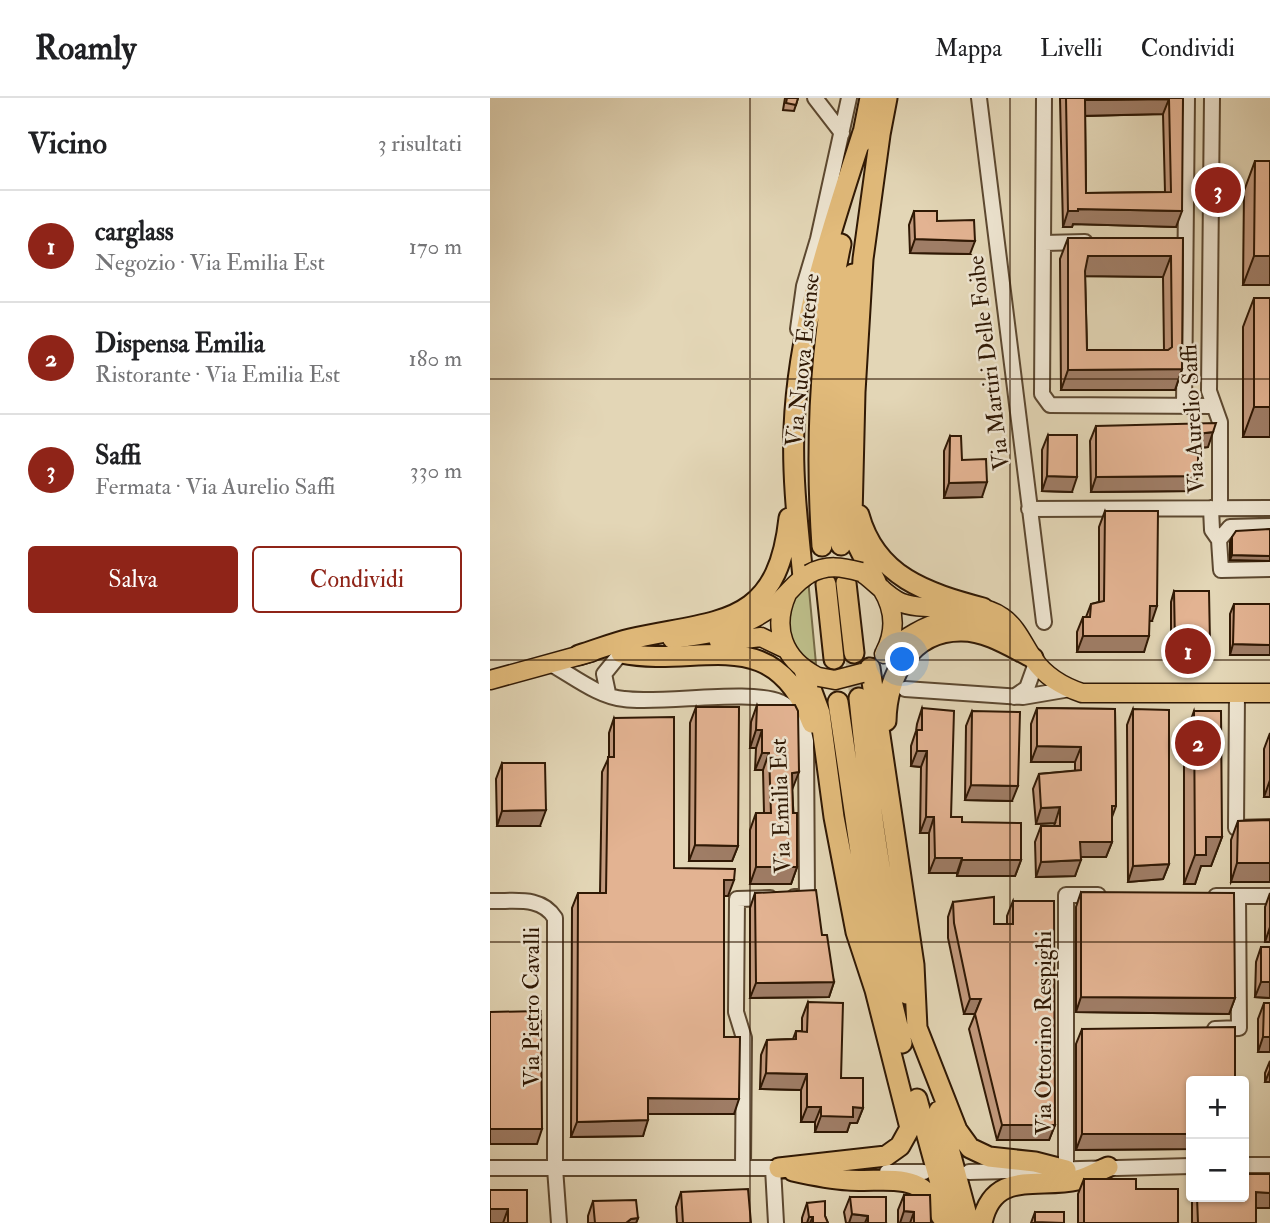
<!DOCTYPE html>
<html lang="it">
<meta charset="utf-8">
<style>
body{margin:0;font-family:"IM FELL Double Pica",serif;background:#f6f6f6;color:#202124}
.controls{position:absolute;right:21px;bottom:21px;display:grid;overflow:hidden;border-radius:7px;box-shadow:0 2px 5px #0004}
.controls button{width:63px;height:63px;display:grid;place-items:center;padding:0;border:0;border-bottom:2px solid #e0e0e0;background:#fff;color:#202124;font:35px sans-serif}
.you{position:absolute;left:413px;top:562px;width:24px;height:24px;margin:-18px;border:5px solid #fff;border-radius:50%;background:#1a73e8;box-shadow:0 0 0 10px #1a73e833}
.badge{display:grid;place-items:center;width:46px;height:46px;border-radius:50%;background:#8f2418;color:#fff;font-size:23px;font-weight:700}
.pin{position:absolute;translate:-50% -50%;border:4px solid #fff;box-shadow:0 2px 7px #0006}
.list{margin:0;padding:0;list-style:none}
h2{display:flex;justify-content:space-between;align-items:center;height:91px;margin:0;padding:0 28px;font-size:30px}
h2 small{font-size:23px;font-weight:400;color:#757577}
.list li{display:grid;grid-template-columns:46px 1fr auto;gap:21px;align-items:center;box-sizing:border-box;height:112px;padding:0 28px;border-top:2px solid #e0e0e0}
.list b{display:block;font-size:26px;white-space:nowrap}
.list p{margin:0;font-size:23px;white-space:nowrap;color:#757577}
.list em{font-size:23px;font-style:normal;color:#757577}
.actions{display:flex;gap:14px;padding:21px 28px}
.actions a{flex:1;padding:16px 0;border:2px solid #8f2418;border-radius:7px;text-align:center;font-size:24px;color:#8f2418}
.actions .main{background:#8f2418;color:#fff}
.map{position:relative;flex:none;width:780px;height:1125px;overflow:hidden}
header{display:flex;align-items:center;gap:42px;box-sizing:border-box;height:98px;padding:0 35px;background:#fff;border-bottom:2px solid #e0e0e0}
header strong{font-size:33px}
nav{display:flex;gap:38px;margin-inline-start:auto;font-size:24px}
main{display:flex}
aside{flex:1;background:#fff}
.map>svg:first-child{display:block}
</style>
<header>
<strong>Roamly</strong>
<nav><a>Mappa</a><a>Livelli</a><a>Condividi</a></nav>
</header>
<main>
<aside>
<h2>Vicino<small>3 risultati</small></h2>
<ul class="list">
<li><span class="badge">1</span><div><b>carglass</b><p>Negozio · Via Emilia Est</p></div><em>170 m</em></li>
<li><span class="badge">2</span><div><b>Dispensa Emilia</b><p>Ristorante · Via Emilia Est</p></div><em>180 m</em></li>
<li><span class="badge">3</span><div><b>Saffi</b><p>Fermata · Via Aurelio Saffi</p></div><em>330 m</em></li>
</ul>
<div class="actions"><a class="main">Salva</a><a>Condividi</a></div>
</aside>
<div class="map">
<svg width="780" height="1125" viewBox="0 0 780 1125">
<rect width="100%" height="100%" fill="#e3d6b6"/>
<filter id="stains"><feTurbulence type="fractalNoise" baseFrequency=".00286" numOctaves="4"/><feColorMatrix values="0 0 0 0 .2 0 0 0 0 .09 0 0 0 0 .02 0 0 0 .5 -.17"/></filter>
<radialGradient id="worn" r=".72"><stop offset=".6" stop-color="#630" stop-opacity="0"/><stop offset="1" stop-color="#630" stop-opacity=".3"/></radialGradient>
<path fill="#bcbc88" stroke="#766a46" stroke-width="2" d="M318 481 326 566 303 553 296 510Z"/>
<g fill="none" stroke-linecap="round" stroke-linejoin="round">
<path stroke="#bfb092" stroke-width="19" stroke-dasharray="19 10" stroke-linecap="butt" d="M364 555 369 600"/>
<defs>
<path id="minor" d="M325 0 352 35
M489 0 554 524
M554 0 552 296 560 307 722 308
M722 0 719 293 730 324V410
M554 145 595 144
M308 231 314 188 328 141 359 0
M694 308 697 0
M721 410 722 432 729 442 731 472 780 471
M539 411 780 410
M729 442 740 429 780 428
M61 566C83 578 109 599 134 601 171 606 262 591 290 604 306 611 313 627 316 643L317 799H304
M415 591 533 599 580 591
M118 595 114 576 131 555
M747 596 746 730 780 729
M524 599 537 590 546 565
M726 798H780
M0 803C23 804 51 797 65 820V1070L69 1125
M725 931 749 930 748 798
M754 1067H780
M253 1069 254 940 246 914 247 801 280 800
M0 1070H296
M283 1070 286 1125
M576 1072V797H608
M397 1074H434
M479 1074 701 1068"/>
<path id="major" d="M374 476C387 485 397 499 412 505 444 516 484 499 512 519 527 529 534 548 544 562 556 579 574 589 592 595H780
M392 491C405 512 406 533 395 554
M297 496C282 530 293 561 326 578
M182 541C222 536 255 531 287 505 299 495 306 483 319 476
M229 544 271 539 296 551
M394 556C436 524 474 504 521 543
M0 582 102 554"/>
<path id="highway" d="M371 45 380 0
M388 47 397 0
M369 417C386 479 437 495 493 510
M351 447C344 356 345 267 363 176
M332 448C325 346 329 247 351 146
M313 479C308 429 302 380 304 330 308 228 342 130 373 34
M386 484 365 442 362 419 365 294 373 161 390 37
M356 485 364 555
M336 486 344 561
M131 555C209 571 282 521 322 625
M89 557C106 552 123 545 140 541 228 521 287 531 299 420
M380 570 424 867 427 930 467 1032 480 1050 499 1059 545 1064 576 1072
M369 600C379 699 391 799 417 896
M348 604 376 794 412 945
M396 623C397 579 420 532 472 533 497 533 521 549 543 560
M427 1001 461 1125
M449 1013 479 1125
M289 1070 396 1058 410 1048 420 1030 385 892 366 834 344 719 330 615 314 572
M303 1073C321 1077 339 1081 358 1082 398 1085 434 1071 451 1118
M492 1125C503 1071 549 1091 587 1082 598 1080 608 1073 618 1069"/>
</defs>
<use href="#minor" stroke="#5c4830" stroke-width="18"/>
<use href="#major" stroke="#2f1804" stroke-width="21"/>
<use href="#highway" stroke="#2f1804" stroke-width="23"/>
<use href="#minor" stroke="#ede4d0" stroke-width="14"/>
<use href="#major" stroke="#e2bb7b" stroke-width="18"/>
<use href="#highway" stroke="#e2bb7b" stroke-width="19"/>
<defs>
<path id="major-bridge" d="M319 476C337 466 352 469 371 474
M329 579 345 582 372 575"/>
</defs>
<use href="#major-bridge" stroke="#2f1804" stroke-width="21" stroke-linecap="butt"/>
<use href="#major-bridge" stroke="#e2bb7b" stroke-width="18"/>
</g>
<path fill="#c39a7e" stroke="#2f1804" stroke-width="2" fill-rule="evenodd" d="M295 0H308L304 13 293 12Z
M570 0H693L686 129 583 126 582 129H573ZM673 16 675 94 596 95 595 18Z
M765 63H780V187H753L754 93Z
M424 113 447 123 480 156 420 155 419 127Z
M578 140H693L692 271 685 292H571L570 161ZM595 178 673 179 674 252H597Z
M764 200 780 339H753V229Z
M606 328 718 349 708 350 703 393 601 394 600 343Z
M558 337 582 394 552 393V352Z
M460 338 472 362 492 399 454 400V353Z
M615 413 662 523H659L654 554H587V534L593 519H596L601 506 609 504V429Z
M780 431V463L740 462V444L742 439Z
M684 493 720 545 716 555H681V504Z
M744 506H780V557H740V516Z
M267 607 302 692 307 769 301 786H260V732L266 715H274L273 672H265L266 650H260L261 624Z
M206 609 248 748 242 763H199L200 625Z
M432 610 461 719 472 724 531 762 525 778H467V775H439V735H430L431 669 421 668V648L426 633 427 626Z
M547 610 625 611 626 708 622 719V744L616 759H591L585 778 546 779 545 744 551 728H564L565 725 546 726 543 691 549 676 585 673V664H541V626Z
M643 611 679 766 673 781 638 784 637 627Z
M482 613 522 703 475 702 476 628Z
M704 613 732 739 721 768H711L705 786H694V642Z
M124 620 184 770 238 798H234V939L244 1016H158L153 1038 81 1039 82 810 88 795H110L112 674 119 659V635Z
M780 635V699H774V651Z
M12 665 50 728H7L6 681Z
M780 722 741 784V742L748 723Z
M591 794 745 900 739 916 586 914V809Z
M265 795 332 837 344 884 339 899 260 900V810Z
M780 795V844H775V809Z
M523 803 565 1027 559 1042H507L479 931 485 916H474L458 840V819L463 804 504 826H517V818Z
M771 849 780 900 765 899 766 864Z
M318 904 351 980 373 1010 367 1025H360L357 1034H325V1024H311V992L270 991 271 957 277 942 303 941 306 933H312V920Z
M774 905 780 954H768V921Z
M592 931 701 983V1051L586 1052V946Z
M780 963V984H775V975Z
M594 1081 646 1091 688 1125H588V1096Z
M0 1092 37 1125H0Z
M191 1094 261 1125H187L186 1109Z
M414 1097 441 1125H408V1112Z
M360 1099 396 1125H356L354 1114Z
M702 1099H754L766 1110V1125H702Z
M103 1103 148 1120 146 1125H98V1118Z
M317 1105 335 1118 338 1125H312V1120Z
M545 1114 574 1125H541Z"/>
<path fill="#9f7d66" stroke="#2f1804" stroke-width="2" d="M679 1 673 16 589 18 595 2Z
M588 111 692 113 686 129 583 126 582 129H573L578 113Z
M425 141 485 143 480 156 420 155Z
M598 158H681L673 179 590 178Z
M764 158H780V187H753Z
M692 271 685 292H571L578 272Z
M764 309H780V339H753Z
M723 334 718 349 702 351 708 336Z
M557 378 587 379 582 394 552 393Z
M708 378 703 393 601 394 606 379Z
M497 384 492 399 454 400 459 385Z
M742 457 780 458V463L740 462Z
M660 508H667L662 523H654Z
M593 538H659L654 554H587Z
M685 545H720L716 555H681Z
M743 546 780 547V557H740Z
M266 632H272L266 650H260Z
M547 648 591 649 585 664H541Z
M427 653H437L431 669 421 668Z
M272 655H279L273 672H265Z
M309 674 302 692V675Z
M780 682V699H774Z
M481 687 528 688 522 703 475 702Z
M570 709 565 725 546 726 551 710Z
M56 712 50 728H7L12 713Z
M436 719H444L439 735H430Z
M716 739H732L721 768H711L705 786H694L705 757Z
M590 744H622L616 759H585Z
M205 747 248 748 242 763H199Z
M445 760H472L467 775H439Z
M472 762H531L525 778H467Z
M591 762 585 778 546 779 551 764Z
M747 765H780V784H741Z
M679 766 673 781 638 784 643 768Z
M266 769H307L301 786H260Z
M234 782H244L238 798H229Z
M780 829V844H775Z
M344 884 339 899 260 900 266 885Z
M771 884H780V900L765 899Z
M591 899 745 900 739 916 586 914Z
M480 901H491L485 916H474Z
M773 939H780V954H768Z
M780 972V984H775Z
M276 975 317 976 311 992 270 991Z
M158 1000 249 1001 244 1016H152Z
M317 1009H331L325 1024H311Z
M363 1009 373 1010 367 1025H360L357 1034H325L331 1018Z
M158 1022 153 1038 81 1039 87 1024Z
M512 1027H565L559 1042H507Z
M0 1031H52L47 1046H0Z
M592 1036H701V1051L586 1052Z
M766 1094 780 1095V1110H760Z
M0 1111H18L13 1125H0Z
M414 1113 424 1114 420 1125H410Z
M362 1116 378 1118 375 1125H359Z
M319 1119H323L320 1125H317Z
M148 1120 146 1125H136L141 1121Z"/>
<path fill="#e3b392" stroke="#2f1804" stroke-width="2" fill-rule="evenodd" d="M297 0H308L306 7 296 5Z
M576 0H693L692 113 588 111V113H578ZM679 1 681 94 596 95 595 2Z
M765 63H780V158H764Z
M424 113H447V123L484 122 485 143 425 141Z
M578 140H693L692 271 578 272ZM598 158H681L682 249 678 252H597L595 173Z
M764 200H780V309H764Z
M726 325 723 334 708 336V378L606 379V328Z
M558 337H587V379L557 378Z
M460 338H471L472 362 496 361 497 384 459 385Z
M615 413H668L667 508H660L659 538H593V519H600L601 506 614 503Z
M780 431V458L742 457V439L746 433Z
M684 493H719L720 545H685Z
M744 506H780V547L743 546Z
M267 607H305L308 613 309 674 302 675 303 715H307V769H266V715H281L279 655H272V632H266Z
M206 609H249L248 748 205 747Z
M432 610 464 613 461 719H472V724L531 725V762H472V760H445L444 719H436L437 653H427V632H432Z
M547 610 625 611 626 708H622V744H590L591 762 551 764V728H570V709L551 710 549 676 591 672V649L547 648Z
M643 611 679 612V766L643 768Z
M482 613 530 614 528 688 481 687Z
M704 613H731L732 739H716V757H705Z
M184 619V770L245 771 244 782H234V939H250L249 1001 158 1000V1022L87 1024 88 795H116L118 659H124V620Z
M12 665H55L56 712 12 713Z
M780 722V765H747L748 723Z
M326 792 332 837H337L344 884 266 885 265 795Z
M591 794 744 795 745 900 591 899Z
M504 799V826H523V803H564L565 1027H512L485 916 491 901H480L464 825 463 804Z
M771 849H780V884H771Z
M318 904 353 905 351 980H373V1010L363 1009V1019L331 1018V1009H317V976L276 975 277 942 306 941V933L317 934Z
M774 905H780V939H773Z
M51 913 52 1031H0V914Z
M745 929V983H701V1036H592V931Z
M754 1076H780V1095L766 1094V1125H708L707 1099H754Z
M594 1081H646V1091H688V1125H594Z
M258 1091 261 1125H193L191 1094Z
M0 1092H37V1125H18V1111H0Z
M414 1097H440L441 1125H424V1114L414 1113Z
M360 1099H396V1125H378V1118L362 1116Z
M146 1102 148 1120 141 1121 136 1125H105L103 1103Z
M335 1103V1118L338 1125H323V1119H319L317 1105Z
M545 1114H574V1125L545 1124Z"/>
<path fill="none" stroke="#2f1804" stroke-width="2" stroke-opacity="0.55" d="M260 0V1125M520 0V1125M0 281H780M0 562H780M0 844H780"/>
<g text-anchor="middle" stroke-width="5" stroke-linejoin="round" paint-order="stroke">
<g font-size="23" fill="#2f1804" stroke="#ede4d0">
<text transform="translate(312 262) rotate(-84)" y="8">Via Nuova Estense</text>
<text transform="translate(498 265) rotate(-97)" y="8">Via Martiri Delle Foibe</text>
<text transform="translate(702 321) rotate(-93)" y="8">Via Aurelio Saffi</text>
<text transform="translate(290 708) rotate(-92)" y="8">Via Emilia Est</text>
<text transform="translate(41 909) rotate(-90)" y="8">Via Pietro Cavalli</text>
<text transform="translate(553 935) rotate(-90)" y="8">Via Ottorino Respighi</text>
</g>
</g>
<rect width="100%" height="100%" filter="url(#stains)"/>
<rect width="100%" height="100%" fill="url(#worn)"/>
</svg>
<div class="controls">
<button>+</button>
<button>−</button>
</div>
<div class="you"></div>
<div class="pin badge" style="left:698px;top:553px">1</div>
<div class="pin badge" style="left:708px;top:645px">2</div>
<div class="pin badge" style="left:728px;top:92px">3</div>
</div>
</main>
